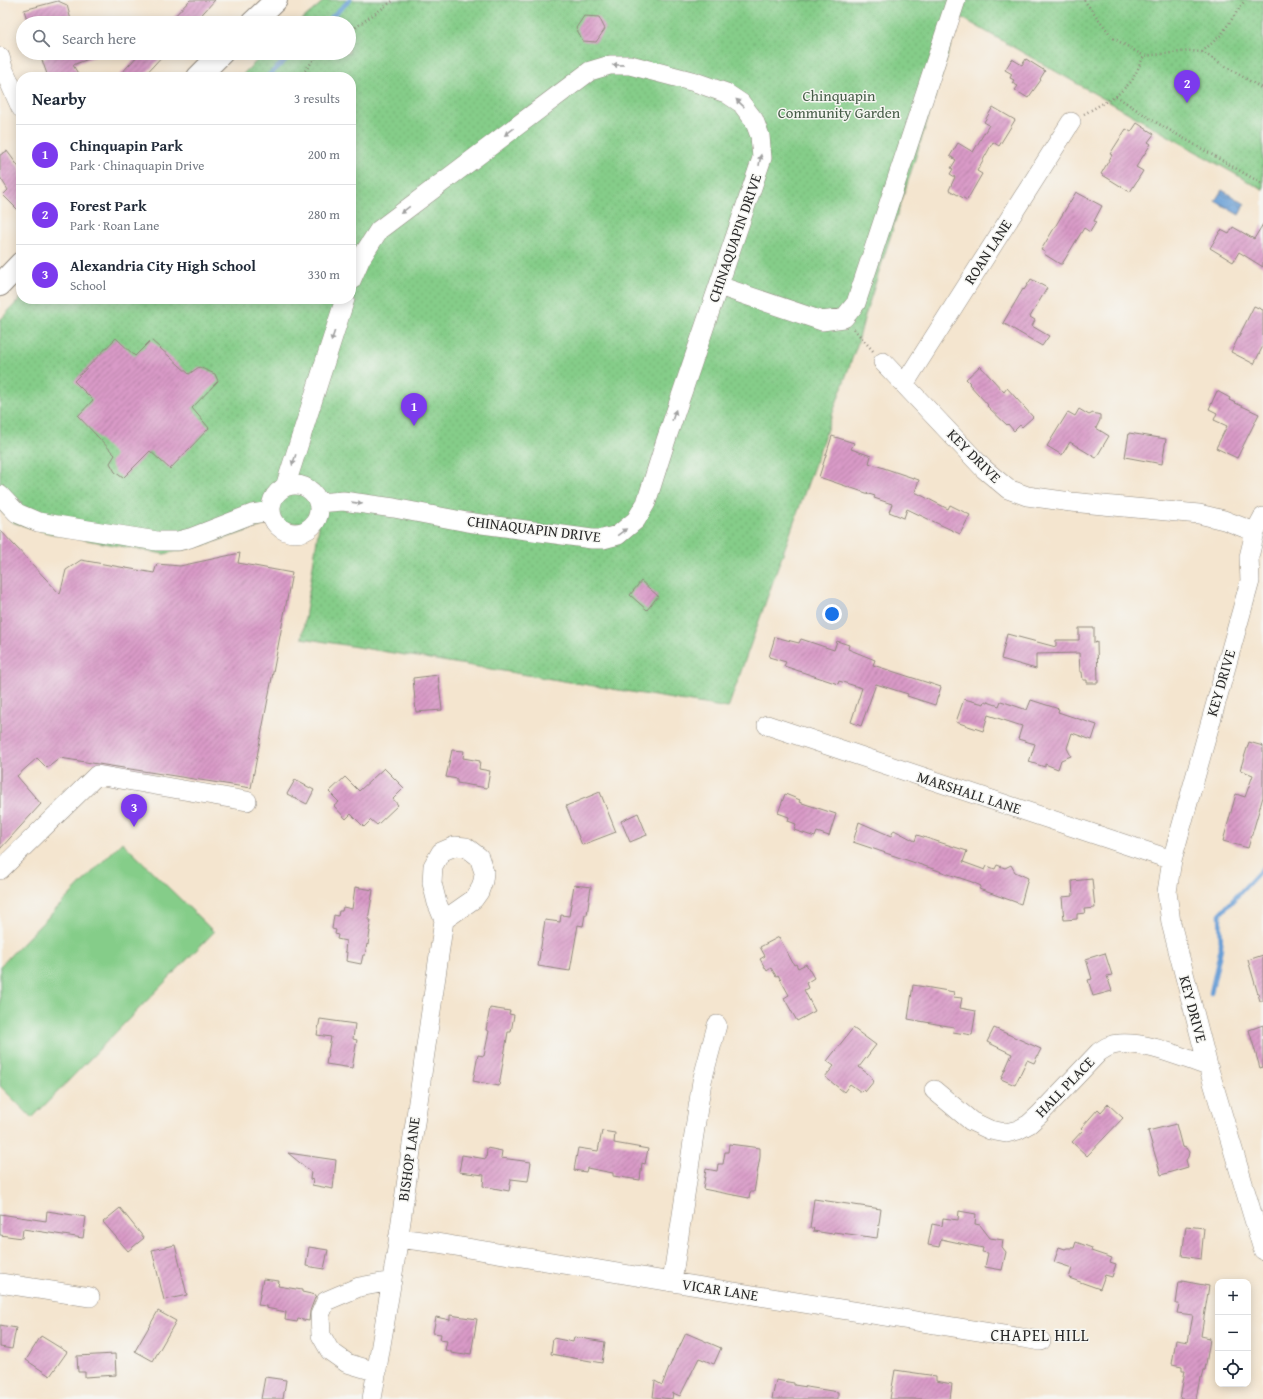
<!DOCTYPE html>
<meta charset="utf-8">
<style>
body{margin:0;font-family:"Gentium Book Plus",serif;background:#f2f2f3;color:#1f2937}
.controls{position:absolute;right:12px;bottom:12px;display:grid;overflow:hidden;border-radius:8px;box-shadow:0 2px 10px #0003}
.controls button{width:36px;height:36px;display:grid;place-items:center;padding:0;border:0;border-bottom:1px solid #e0e1e3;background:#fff;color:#1f2937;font:20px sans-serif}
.you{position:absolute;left:832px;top:614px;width:14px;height:14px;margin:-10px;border:3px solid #fff;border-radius:50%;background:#1a73e8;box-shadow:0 0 0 6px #1a73e833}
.badge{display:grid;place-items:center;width:26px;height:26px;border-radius:50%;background:#7c3aed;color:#fff;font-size:13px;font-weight:700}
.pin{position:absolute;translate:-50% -33px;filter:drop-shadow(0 1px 2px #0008)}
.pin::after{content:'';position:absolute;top:21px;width:14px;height:12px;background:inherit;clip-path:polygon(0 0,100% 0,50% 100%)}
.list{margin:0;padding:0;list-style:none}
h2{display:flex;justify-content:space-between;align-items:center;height:52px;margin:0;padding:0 16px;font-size:17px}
h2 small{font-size:13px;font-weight:400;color:#747a83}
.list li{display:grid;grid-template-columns:26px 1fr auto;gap:12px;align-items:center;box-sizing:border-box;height:60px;padding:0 16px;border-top:1px solid #e0e1e3}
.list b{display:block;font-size:15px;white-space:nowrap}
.list p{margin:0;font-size:13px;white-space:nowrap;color:#747a83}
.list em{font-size:13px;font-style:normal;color:#747a83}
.icon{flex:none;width:22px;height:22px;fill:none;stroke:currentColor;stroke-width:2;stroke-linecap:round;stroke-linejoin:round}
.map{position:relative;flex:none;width:1263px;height:1399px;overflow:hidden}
.search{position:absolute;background:#fff;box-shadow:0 2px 10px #0003;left:16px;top:16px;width:340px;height:44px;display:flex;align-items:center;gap:10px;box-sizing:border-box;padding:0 14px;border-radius:22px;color:#747a83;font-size:15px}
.panel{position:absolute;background:#fff;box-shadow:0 2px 10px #0003;left:16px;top:72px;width:340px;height:232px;border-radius:16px}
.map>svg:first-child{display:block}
</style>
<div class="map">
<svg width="1263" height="1399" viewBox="0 0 1263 1399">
<defs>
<pattern id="park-dots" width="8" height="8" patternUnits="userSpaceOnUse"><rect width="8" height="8" fill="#85cd89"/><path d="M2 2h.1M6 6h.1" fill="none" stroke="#73b076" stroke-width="1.8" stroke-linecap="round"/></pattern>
<pattern id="water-waves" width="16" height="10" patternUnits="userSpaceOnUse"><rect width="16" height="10" fill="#689ed5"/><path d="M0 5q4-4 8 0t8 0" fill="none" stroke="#5681ad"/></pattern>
<pattern id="building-hatch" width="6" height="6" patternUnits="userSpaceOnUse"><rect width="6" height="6" fill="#d99ac7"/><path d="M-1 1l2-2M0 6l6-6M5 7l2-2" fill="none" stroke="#b07ea2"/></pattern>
</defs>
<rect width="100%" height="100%" fill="#f6f6f2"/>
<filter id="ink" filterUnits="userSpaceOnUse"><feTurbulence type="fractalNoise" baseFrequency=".025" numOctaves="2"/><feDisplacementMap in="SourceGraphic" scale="8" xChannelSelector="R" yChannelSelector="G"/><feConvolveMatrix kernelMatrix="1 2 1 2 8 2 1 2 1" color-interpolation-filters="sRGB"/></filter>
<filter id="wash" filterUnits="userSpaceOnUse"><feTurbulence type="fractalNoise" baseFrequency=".012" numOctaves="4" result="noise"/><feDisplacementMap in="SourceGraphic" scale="16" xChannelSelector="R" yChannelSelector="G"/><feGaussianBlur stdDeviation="0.9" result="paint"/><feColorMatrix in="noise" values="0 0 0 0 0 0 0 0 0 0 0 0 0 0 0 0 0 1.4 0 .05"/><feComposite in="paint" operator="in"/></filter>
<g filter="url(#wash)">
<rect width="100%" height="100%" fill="#f4e5cf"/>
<path fill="#85cd89" stroke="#587c5a" d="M122 842 214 932 32 1118 0 1086V966Z"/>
<path fill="url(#park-dots)" stroke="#587c5a" d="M325 0H1263V190L959 16 942 74 864 319 858 342 728 708 302 638 319 526 277 521 204 545 164 554 49 533 12 522 0 510V320L21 298 351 299V77H240L265 53H349V23H298Z"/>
<path fill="url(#water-waves)" stroke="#4a6480" d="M1222 190 1245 204 1239 215 1215 201Z"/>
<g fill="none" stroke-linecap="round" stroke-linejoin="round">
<path stroke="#689ed5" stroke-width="4.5" d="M325 23 350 0
M267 77 293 53
M1211 993 1221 948 1220 914 1263 868"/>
</g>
<g id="blocks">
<path fill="url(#building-hatch)" d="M190 0H215L194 23H168Z
M58 1 67 5 71 20 59 23H28L24 10Z
M584 16 599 17 605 29 596 42 583 41 576 28Z
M44 53H101V54L73 65 80 77H48L42 60 46 58Z
M140 53H165L143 77H118Z
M1012 59 1022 65 1026 59 1045 71 1040 79 1041 80 1028 98 1015 90 1018 86 1012 83 1014 80 1010 78 1012 74 1005 70Z
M993 107 1015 120 999 146 993 142 977 171 982 174 967 200 949 190 955 177 950 174 953 169 951 168 956 160 950 156 958 143 973 152 989 125 984 122Z
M1137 123 1154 134 1148 142 1151 144 1136 167 1143 171 1130 192 1101 174 1112 155 1110 154 1126 129 1131 132Z
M7 151 21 170V213L3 195 8 190 0 177V155Z
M1076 192 1102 206 1094 221 1096 222 1090 232 1084 228 1062 264H1060L1044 254 1045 252 1041 250Z
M1263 224V267L1239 252 1233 262 1210 248 1221 230 1229 234 1233 227 1254 239Z
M1031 279 1047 288 1030 317 1035 320 1032 326 1049 336 1042 346 1003 323 1023 289 1024 290Z
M1254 306 1263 310V346L1254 364 1231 352Z
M116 338 135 356 151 340 189 374 199 367 215 374 218 381 192 408 209 428 170 469 150 451 123 478 115 472 110 463 115 455 78 416 93 400 74 381Z
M980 366 1004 392 1007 388 1033 417 1022 427 1020 425 1014 431 1008 424 1007 425 987 406 988 405 969 384 970 383 966 379Z
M1217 391 1230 398 1229 400 1259 414 1237 458 1216 448 1227 426 1214 420 1217 413 1209 409Z
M1079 409 1089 415 1093 413 1100 415V420L1096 428 1109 436 1096 458 1070 442 1062 455 1047 446 1068 412 1075 416Z
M1129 433 1166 439 1162 464 1125 457Z
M832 436 854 443 851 449 871 456 869 463 919 480 915 492 948 509 950 505 970 515 960 534 907 509 904 518 889 512 892 504 874 498 875 496 819 477Z
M0 530 60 594 66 570 81 560 154 573 157 564 180 566 240 553 238 563 292 573 251 788 60 758 47 768 37 758 17 776 41 804 0 849Z
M641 581 658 596 647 610 630 595Z
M1079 628H1094V643L1097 642 1098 683H1087V680H1083L1082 672H1080L1079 653 1036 654V669L1001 659 1007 634 1056 647V640H1079Z
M775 637 799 643 801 639 834 650 837 641 849 645 848 649 875 660 873 665 941 687 935 705 907 696 908 694 876 684 861 726 851 722 862 688 839 681 838 684 784 666 786 662 769 657Z
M438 675 442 710 416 712 413 678Z
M964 699 984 704 985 701 999 706 1001 701 1027 710 1031 700 1059 709 1058 712 1097 725 1092 740 1072 733 1067 748 1071 756 1061 760 1058 769 1045 764V767L1029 762 1035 744 1018 739 1022 726 988 715 983 731 956 722Z
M1249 742 1263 746V797L1248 848 1223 841 1236 794 1245 797 1253 775 1240 770Z
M452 750 464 751 463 758 480 761 479 769 490 771 487 788 457 783V779L446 777Z
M384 768 404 788 393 799 398 805 377 825 371 820 364 827 351 814 346 819 334 806 339 802 329 792 345 777 359 791Z
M295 780 314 790 307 804 287 794Z
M600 792 616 832 582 845 566 806Z
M785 794 800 800 799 802 836 814 829 836 817 832 815 837 794 830 796 824 788 821 789 817 778 813Z
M638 813 647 835 630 842 621 821Z
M859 822 891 836 894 830 915 841 917 835 967 851 963 862 985 870 987 866 995 869 997 865 1005 868 1011 865 1015 872 1028 878 1021 904 979 889 981 886 972 882 853 842Z
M1092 879 1095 908 1084 909 1085 913 1077 914V919L1064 920 1062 897 1073 896 1072 881Z
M574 885 591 887 587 915H585L583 926 578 925 570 971 538 966 545 920 560 922 561 915 569 916Z
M355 887 373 890 368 920H371L369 931H370L368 945 367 944 365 955H363L361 964 346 961 347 952H345L346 941 337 939 338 935 335 934 336 930 332 929 334 915 338 916 339 911H342L343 907 352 909Z
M779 937 794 965 796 964 798 968 806 964 814 978 806 983 808 988 804 990 815 1011 797 1021 784 998 789 995 778 975 776 976 771 968 767 971 760 959 765 956 760 947Z
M1105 953 1112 975 1107 976 1112 991 1093 996 1088 980 1092 979 1086 959Z
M1263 955V1001H1260L1248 960Z
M913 985 954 992 953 997 962 998 960 1008 976 1011 972 1035 953 1032 954 1027 908 1019Z
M490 1008 510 1011 509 1014 514 1015 511 1032H508L499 1086 473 1081 478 1055 484 1056 489 1031 486 1030Z
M320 1019 355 1024 353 1039 357 1040 352 1068 326 1064 331 1037 317 1035Z
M1263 1025V1067L1260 1068 1249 1030Z
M853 1028 876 1045 859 1067 872 1077 871 1079 874 1081 865 1092 863 1090 861 1092 850 1084 844 1092 825 1077 834 1066 827 1061Z
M994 1028 1041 1049 1034 1063 1027 1060 1015 1085 1001 1079 1012 1054 987 1042Z
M1108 1104 1123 1118 1087 1156 1072 1142 1083 1130 1081 1128 1098 1109 1101 1112Z
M1176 1124 1182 1147 1186 1148 1189 1152 1188 1157 1186 1160 1188 1167 1161 1175 1148 1131Z
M602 1131 615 1133 614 1143 648 1149 645 1164 642 1163 640 1180 613 1176V1173L587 1168 586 1172 574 1170 578 1148 598 1151Z
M729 1144 760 1148V1157L754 1192H750L749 1198 703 1189 706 1169 717 1171 718 1164H723L725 1152H728Z
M487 1148 502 1151 501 1158 531 1162 528 1181 511 1179 509 1191 483 1186 484 1175 459 1172 462 1155 486 1159Z
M288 1153 336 1160 333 1189 312 1185 313 1180 310 1179 311 1172Z
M814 1199 881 1209 877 1238 834 1232 833 1234 813 1231 814 1228H810Z
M120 1208 144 1238 128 1251 103 1222Z
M47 1211 86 1217 83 1238 23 1229 22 1238 0 1235V1214L46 1221Z
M959 1211 976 1214 975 1224 980 1225 990 1238 1003 1240 1002 1247 1006 1252 1002 1270 985 1267 988 1253 982 1252 983 1248 941 1239 939 1247 928 1245 932 1224 942 1226 943 1218 958 1220Z
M1186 1226 1204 1228 1201 1259 1182 1256Z
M1076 1242 1092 1248 1091 1251 1112 1258 1110 1262 1116 1264 1112 1277 1105 1275 1100 1289 1069 1278 1072 1268 1054 1262 1059 1247 1065 1249 1067 1248H1074Z
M175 1245 187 1295 164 1300 152 1250Z
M309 1247 328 1250 324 1269 306 1266Z
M263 1279 279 1281 278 1286 302 1290V1292L316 1295 310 1311 309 1321 298 1319 297 1322 285 1320 286 1312 266 1308V1306L258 1305Z
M1182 1281 1209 1286 1201 1336 1210 1338 1209 1346 1205 1370H1204L1202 1378H1200L1196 1399H1180L1185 1370H1182V1366L1172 1364 1176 1340 1188 1342 1193 1315 1177 1313 1179 1304H1176L1179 1282H1182Z
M158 1311 176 1321 153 1361 135 1351Z
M450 1315 477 1319 471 1354 465 1353V1355L451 1353V1351L445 1350 447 1341 440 1340 441 1334 433 1333 436 1317 450 1320Z
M0 1325 16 1328 12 1349 0 1347Z
M686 1333 721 1348 714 1364 699 1358 680 1396 673 1393 672 1399 653 1397 655 1381 662 1385 677 1349 678 1350Z
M41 1336 67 1352 50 1376 26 1360Z
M574 1337 605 1342 602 1363 551 1354 553 1338 573 1342Z
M115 1354 116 1375 85 1377V1372H78L77 1356Z
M895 1370 936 1376V1381L952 1384 950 1399H890Z
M265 1377 286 1380 283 1399H261Z
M776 1380 794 1383V1385L838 1392V1399H772Z"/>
</g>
</g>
<g filter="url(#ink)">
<use href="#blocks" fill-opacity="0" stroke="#90887d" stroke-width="1"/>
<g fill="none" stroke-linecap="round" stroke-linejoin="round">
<defs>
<path id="minor" d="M0 57 3 68 21 108
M719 286 822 321 844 318 856 303 956 0
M883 362 984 469 1008 489 1027 496 1071 502 1199 514 1224 520 1255 532
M905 383 1071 122
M271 509a24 24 0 1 1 48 0a24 24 0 1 1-48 0Z
M285 487 345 299
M0 495 17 513 38 522 157 541H178L190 538 252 514 271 511
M318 503 343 501 394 508 467 522 592 539H603L618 535 636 520 646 503 666 440 762 158 760 136 754 120 741 103 726 93 695 82 630 65H610L590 71 379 230 361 258 351 281
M1263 517 1255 532 1249 557 1250 581 1172 860 1167 892 1171 923 1208 1066 1263 1250
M767 725 1172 860
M455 846 466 847 479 857 484 872 483 881 479 892 474 899 444 920 437 903 432 883 433 866 441 852Z
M0 870 97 775 247 801
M934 1090 971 1121 990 1130 1006 1133 1018 1130 1029 1124 1040 1114 1099 1052C1105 1048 1111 1044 1119 1044 1149 1042 1180 1057 1208 1066
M398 1238 437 1243 672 1282 1041 1341
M672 1282 702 1081 717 1025
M0 1283 90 1297
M377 1372 347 1363 330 1351 321 1335 320 1315 326 1301 359 1287 392 1281
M372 1399 397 1249 444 920"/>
<path id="major" d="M252 23 276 0
M198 77 222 53
M0 285 21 263"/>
</defs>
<use href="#minor" stroke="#90887d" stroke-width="20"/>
<use href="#major" stroke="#90887d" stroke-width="24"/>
<path stroke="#90887d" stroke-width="2.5" stroke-dasharray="1 3" stroke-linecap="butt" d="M1084 0 1113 38 1144 56
M349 32 394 0
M1202 52 1221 35 1245 0
M300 77 316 57 321 53
M1116 96 1152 120 1263 184
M1084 114 1116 96 1132 81 1144 56 1190 51 1202 52 1263 89
M854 329 873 351"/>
<use href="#minor" stroke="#fff" stroke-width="19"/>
<use href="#major" stroke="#fff" stroke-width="22"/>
</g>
<defs><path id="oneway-solid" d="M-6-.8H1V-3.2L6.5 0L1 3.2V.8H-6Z"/></defs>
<g fill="#a0a0a0">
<use href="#oneway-solid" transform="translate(618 65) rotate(179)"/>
<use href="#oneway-solid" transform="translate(740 103) rotate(-136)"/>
<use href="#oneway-solid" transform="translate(509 132) rotate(143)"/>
<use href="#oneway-solid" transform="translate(760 160) rotate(-80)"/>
<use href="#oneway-solid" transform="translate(405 210) rotate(143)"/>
<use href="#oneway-solid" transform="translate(333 336) rotate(108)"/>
<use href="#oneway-solid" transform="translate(674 415) rotate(-71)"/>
<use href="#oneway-solid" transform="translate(294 460) rotate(108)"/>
<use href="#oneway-solid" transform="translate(357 503) rotate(8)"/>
<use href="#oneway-solid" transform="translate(622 532) rotate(-36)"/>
</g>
</g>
<g text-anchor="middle" stroke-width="3" stroke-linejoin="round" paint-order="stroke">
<g font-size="15" fill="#465c47" stroke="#f6f6f2">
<text x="839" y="101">Chinquapin<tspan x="839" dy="17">Community Garden</tspan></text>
</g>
<g font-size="15" fill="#2b2b2b" stroke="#f6f6f2">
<text transform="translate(735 238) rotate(-71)" y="5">CHINAQUAPIN DRIVE</text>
<text transform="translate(988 252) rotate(-57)" y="5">ROAN LANE</text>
<text transform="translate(974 456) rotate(45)" y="5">KEY DRIVE</text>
<text transform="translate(534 529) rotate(7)" y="5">CHINAQUAPIN DRIVE</text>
<text transform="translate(1221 683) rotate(-74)" y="5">KEY DRIVE</text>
<text transform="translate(969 793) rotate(18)" y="5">MARSHALL LANE</text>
<text transform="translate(1193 1009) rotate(75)" y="5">KEY DRIVE</text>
<text transform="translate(1065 1087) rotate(-46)" y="5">HALL PLACE</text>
<text transform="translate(409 1159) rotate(-82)" y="5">BISHOP LANE</text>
<text transform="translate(720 1290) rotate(9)" y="5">VICAR LANE</text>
</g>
<g font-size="16" letter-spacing="1" fill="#2b2b2b" stroke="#f6f6f2">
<text x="1040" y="1341">CHAPEL HILL</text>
</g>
</g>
</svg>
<div class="controls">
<button>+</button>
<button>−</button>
<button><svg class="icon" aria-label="locate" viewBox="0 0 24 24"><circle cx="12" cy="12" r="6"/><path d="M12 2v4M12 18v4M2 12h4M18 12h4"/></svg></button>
</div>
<div class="you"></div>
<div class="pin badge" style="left:414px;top:426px">1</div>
<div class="pin badge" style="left:1187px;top:103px">2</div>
<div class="pin badge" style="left:134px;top:827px">3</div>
<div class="search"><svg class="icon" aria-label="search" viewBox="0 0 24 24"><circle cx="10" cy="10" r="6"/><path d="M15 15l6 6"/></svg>Search here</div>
<section class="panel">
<h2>Nearby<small>3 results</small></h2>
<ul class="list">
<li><span class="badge">1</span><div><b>Chinquapin Park</b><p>Park · Chinaquapin Drive</p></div><em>200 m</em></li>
<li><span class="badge">2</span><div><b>Forest Park</b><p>Park · Roan Lane</p></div><em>280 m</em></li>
<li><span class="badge">3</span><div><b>Alexandria City High School</b><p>School</p></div><em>330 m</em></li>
</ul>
</section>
</div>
